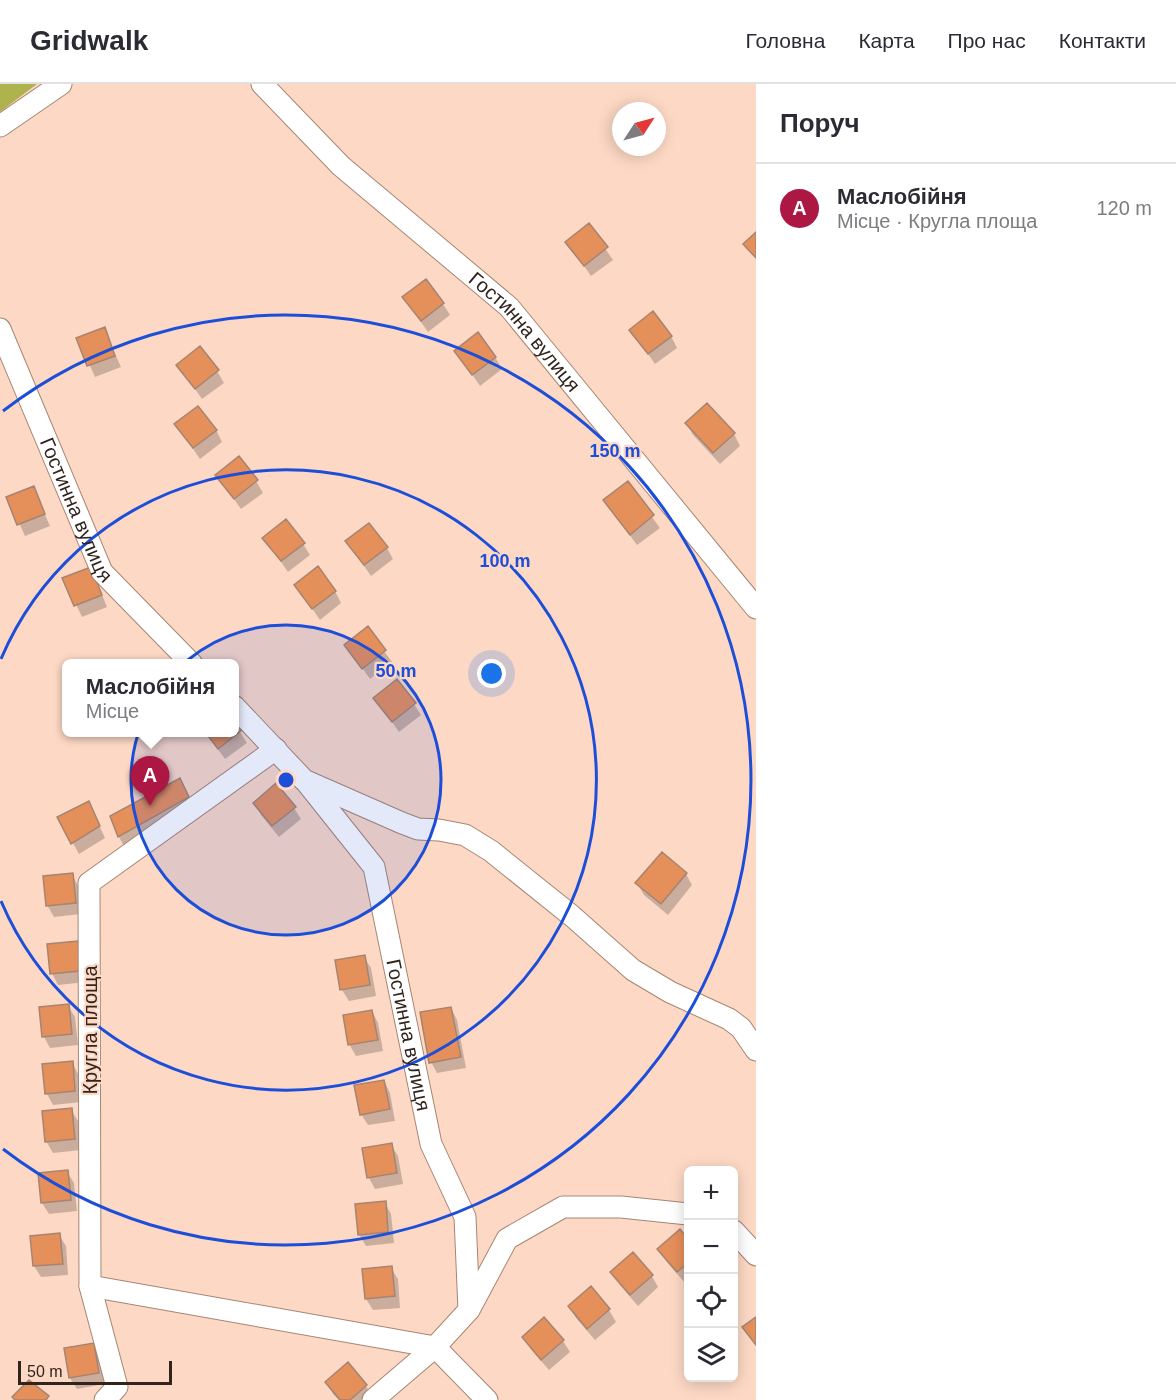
<!DOCTYPE html>
<html lang="uk">
<meta charset="utf-8">
<style>
body{margin:0;font-family:Helvetica,sans-serif;background:#f2f2f3;color:#2b2b33}
.controls{position:absolute;right:18px;bottom:18px;display:grid;overflow:hidden;border-radius:9px;box-shadow:0 3px 15px #0003}
.controls button{width:54px;height:54px;display:grid;place-items:center;padding:0;border:0;border-bottom:2px solid #e1e1e2;background:#fff;color:#2b2b33;font:30px sans-serif}
.compass{position:absolute;left:612px;top:18px;width:54px;height:54px;border-radius:50%;background:#fff;box-shadow:0 3px 15px #0003;rotate:54deg}
.scale{position:absolute;left:18px;bottom:15px;width:154px;box-sizing:border-box;padding-left:6px;border:3px solid #31241d;border-top:0;font-size:16px;line-height:21px;white-space:nowrap;color:#31241d;-webkit-text-stroke:4px #fdd9c5;paint-order:stroke}
.you{position:absolute;left:492px;top:590px;width:21px;height:21px;margin:-15px;border:4px solid #fff;border-radius:50%;background:#1a73e8;box-shadow:0 0 0 9px #1a73e833}
.badge{display:grid;place-items:center;width:39px;height:39px;border-radius:50%;background:#ac1744;color:#fff;font-size:20px;font-weight:700}
.pin{position:absolute;translate:-50% -50px;filter:drop-shadow(0 2px 3px #0008)}
.pin::after{content:'';position:absolute;top:32px;width:21px;height:18px;background:inherit;clip-path:polygon(0 0,100% 0,50% 100%)}
.popup{position:absolute;left:62px;top:575px;width:177px;height:78px;box-sizing:border-box;display:grid;place-content:center;border-radius:9px;background:#fff;filter:drop-shadow(0 2px 4px #0005);font-size:20px;white-space:nowrap;color:#7c7c81}
.popup b{font-size:22px;color:#2b2b33}
.popup::after{content:'';position:absolute;left:50%;top:100%;margin-left:-12px;border:12px solid transparent;border-top-color:#fff}
.list{margin:0;padding:0;list-style:none}
h2{display:flex;justify-content:space-between;align-items:center;height:78px;margin:0;padding:0 24px;font-size:26px}
h2 small{font-size:20px;font-weight:400;color:#7c7c81}
.list li{display:grid;grid-template-columns:39px 1fr auto;gap:18px;align-items:center;box-sizing:border-box;height:90px;padding:0 24px;border-top:2px solid #e1e1e2}
.list b{display:block;font-size:22px;white-space:nowrap}
.list p{margin:0;font-size:20px;white-space:nowrap;color:#7c7c81}
.list em{font-size:20px;font-style:normal;color:#7c7c81}
.icon{flex:none;width:33px;height:33px;fill:none;stroke:currentColor;stroke-width:2;stroke-linecap:round;stroke-linejoin:round}
.map{position:relative;flex:none;width:756px;height:1316px;overflow:hidden}
header{display:flex;align-items:center;gap:36px;box-sizing:border-box;height:84px;padding:0 30px;background:#fff;border-bottom:2px solid #e1e1e2}
header strong{font-size:28px}
nav{display:flex;gap:33px;margin-inline-start:auto;font-size:21px}
main{display:flex}
aside{flex:1;background:#fff}
.map>svg:first-child{display:block}
</style>
<header>
<strong>Gridwalk</strong>
<nav><a>Головна</a><a>Карта</a><a>Про нас</a><a>Контакти</a></nav>
</header>
<main>
<div class="map">
<svg width="756" height="1316" viewBox="0 0 756 1316">
<rect width="100%" height="100%" fill="#fdd9c5"/>
<path fill="#aeb34e" d="M0 0H37L0 28Z"/>
<path fill="#0003" d="M589 141 613 176 591 192 567 158Z
M404 214 443 220 450 231 428 248Z
M104 245 121 283 95 293 78 255Z
M631 246 671 252 677 264 655 280Z
M456 267 495 273 502 285 480 302Z
M178 281 217 287 224 299 202 315Z
M707 321 734 350 740 362 720 380 693 351 687 340Z
M176 340 216 346 222 358 200 375Z
M217 391 256 397 263 409 241 425Z
M627 399 660 444 637 461 605 417Z
M33 404 50 442 25 452 8 414Z
M264 454 303 460 310 471 288 488Z
M347 458 387 464 393 475 371 492Z
M64 495 96 496 107 523 82 533Z
M296 501 335 507 341 519 320 536Z
M367 544 392 578 370 595 346 561Z
M375 614 414 620 421 631 399 648Z
M234 639 247 659 225 675 205 648H234Z
M186 707 195 725 125 764 119 753 112 732Z
M89 719 105 754 79 770 59 734Z
M255 719 294 724 301 735 279 753 261 731Z
M72 790 78 802 81 830 54 833 47 821Z
M686 790 692 801 668 831 644 811 637 799Z
M77 858 83 870 86 898 58 901 52 889Z
M364 873 371 884 376 912 349 917 342 906Z
M68 922 75 933 78 961 50 964 44 953Z
M451 924 457 936 466 984 437 989 431 978Z
M372 927 378 939 383 967 356 972 349 960Z
M72 978 78 990 81 1018 53 1021 47 1010Z
M384 997 390 1009 395 1037 368 1041 361 1030Z
M71 1026 78 1037 81 1066 53 1069 46 1057Z
M391 1061 398 1072 403 1100 375 1105 369 1094Z
M67 1088 74 1099 77 1127 49 1130 42 1119Z
M385 1119 391 1130 394 1159 366 1162 359 1150Z
M680 1147 688 1157V1195L685 1199 666 1177 659 1166Z
M59 1151 66 1162 68 1191 41 1193 34 1182Z
M633 1170 652 1192 658 1203 638 1222 619 1200 612 1189Z
M391 1184 398 1195 400 1224 373 1226 366 1215 364 1186Z
M590 1204 609 1226 616 1238 595 1256 576 1234 569 1222Z
M524 1253 563 1257 570 1268 549 1286 530 1264Z
M93 1261 100 1272 104 1300 77 1305 70 1294Z
M348 1280 366 1302 373 1314 370 1316H339L333 1310 327 1298Z"/>
<path fill="#e58f5b" stroke="#a58471" stroke-width="1.5" d="M589 139 608 163 584 182 565 158Z
M756 148V174L743 160Z
M426 195 444 219 421 237 402 213Z
M653 227 672 252 648 270 629 246Z
M105 243 115 272 87 282 76 254Z
M478 248 496 273 472 291 454 267Z
M200 262 219 286 195 305 176 281Z
M707 319 735 349 713 369 685 339Z
M198 322 217 346 193 364 174 340Z
M239 372 258 396 234 415 215 391Z
M628 397 654 431 630 451 603 416Z
M34 402 45 430 17 441 6 413Z
M286 435 305 459 281 477 262 454Z
M369 439 388 463 364 481 345 457Z
M318 482 336 507 312 525 294 501Z
M91 483 102 511 74 522 62 494Z
M368 542 386 566 362 585 344 561Z
M397 595 416 619 392 638 373 614Z
M234 636 242 646 218 665 205 648H234Z
M180 694 189 713 118 753 110 732Z
M276 699 296 723 272 742 253 719Z
M89 717 100 742 71 760 57 733Z
M662 768 687 789 661 820 635 799Z
M73 789 76 819 46 822 43 792Z
M78 857 80 887 50 890 47 860Z
M365 871 370 901 340 906 335 876Z
M69 920 72 950 42 953 39 923Z
M451 923 461 973 429 979 420 928Z
M372 926 378 956 348 961 343 931Z
M73 977 75 1007 45 1010 42 980Z
M384 996 390 1025 360 1031 354 1001Z
M72 1024 75 1055 45 1058 42 1027Z
M392 1059 397 1089 367 1094 362 1064Z
M68 1086 71 1116 41 1119 38 1089Z
M386 1117 388 1148 358 1151 355 1120Z
M680 1145 688 1155V1179L677 1188 657 1165Z
M60 1149 63 1180 33 1182 30 1152Z
M633 1168 653 1191 630 1211 610 1188Z
M392 1182 395 1212 365 1215 362 1185Z
M591 1202 610 1225 587 1245 568 1222Z
M544 1233 564 1256 541 1276 522 1253Z
M756 1233V1261L742 1243Z
M94 1259 99 1289 69 1294 64 1264Z
M348 1278 367 1301 350 1316H340L325 1298Z
M29 1296 49 1312 46 1316H15L12 1313Z"/>
<g fill="none" stroke-linecap="round" stroke-linejoin="round">
<defs>
<g id="minor">
<path id="s1" d="M262 0 341 82 509 223 756 524"/>
<path d="M0 42 61 0"/>
<path id="s2" d="M0 245 102 488 192 580"/>
<path d="M234 622 304 696 402 739 418 745 439 746 465 751 491 767 572 832 633 886 670 908 729 935 741 944 756 966"/>
<path id="s3" d="M307 699 374 783 431 1060 465 1133 469 1226"/>
<path d="M734 1147 756 1171"/>
<path d="M90 1202 435 1263 487 1316"/>
<path d="M105 1316 117 1303 90 1202 89 799 276 665"/>
<path d="M373 1316 435 1263 469 1226 507 1155 563 1123H621L688 1130"/>
</g>
</defs>
<use href="#minor" stroke="#a68673" stroke-width="23"/>
<use href="#minor" stroke="#fff" stroke-width="21"/>
</g>
<circle cx="286" cy="696" r="155" fill="#1d4ed8" fill-opacity=".12"/>
<g fill="none" stroke="#1d4ed8" stroke-width="3">
<circle cx="286" cy="696" r="155"/>
<path d="M1 575A310 310 0 1 1 1 817"/>
<path d="M3 327A465 465 0 1 1 3 1065"/>
</g>
<g text-anchor="middle" stroke-width="4.5" stroke-linejoin="round" paint-order="stroke">
<g font-size="20" fill="#31241d" stroke="#fdd9c5">
<text dy="7" stroke="none"><textPath href="#s1" startOffset="362">Гостинна вулиця</textPath></text>
<text dy="7" stroke="none"><textPath href="#s2" startOffset="196">Гостинна вулиця</textPath></text>
<text transform="translate(90 946) rotate(-90)" y="7">Кругла площа</text>
<text dy="7" stroke="none"><textPath href="#s3" startOffset="279">Гостинна вулиця</textPath></text>
</g>
</g>
<circle cx="286" cy="696" r="9" fill="#1d4ed8" stroke="#fdd9c5" stroke-width="3"/>
<g font-size="18" text-anchor="middle" font-weight="bold" fill="#1d4ed8" stroke="#fdd9c5" stroke-width="4.5" stroke-linejoin="round" paint-order="stroke">
<text x="615" y="373">150 m</text>
<text x="505" y="483">100 m</text>
<text x="396" y="593">50 m</text>
</g>
</svg>
<div class="controls">
<button>+</button>
<button>−</button>
<button><svg class="icon" aria-label="locate" viewBox="0 0 24 24"><circle cx="12" cy="12" r="6"/><path d="M12 2v4M12 18v4M2 12h4M18 12h4"/></svg></button>
<button><svg class="icon" aria-label="layers" viewBox="0 0 24 24"><path d="M12 4l9 5-9 5-9-5zM3 14l9 5 9-5"/></svg></button>
</div>
<svg class="compass" viewBox="-18 -18 36 36"><path d="M0-13l5 13h-10z" fill="#e53935"/><path d="M0 13l5-13h-10z" fill="#7c7c81"/></svg>
<div class="scale">50 m</div>
<div class="you"></div>
<div class="pin badge" style="left:150px;top:722px">A</div>
<div class="popup"><b>Маслобійня</b>Місце</div>
</div>
<aside>
<h2>Поруч<small></small></h2>
<ul class="list">
<li><span class="badge">A</span><div><b>Маслобійня</b><p>Місце · Кругла площа</p></div><em>120 m</em></li>
</ul>
</aside>
</main>
